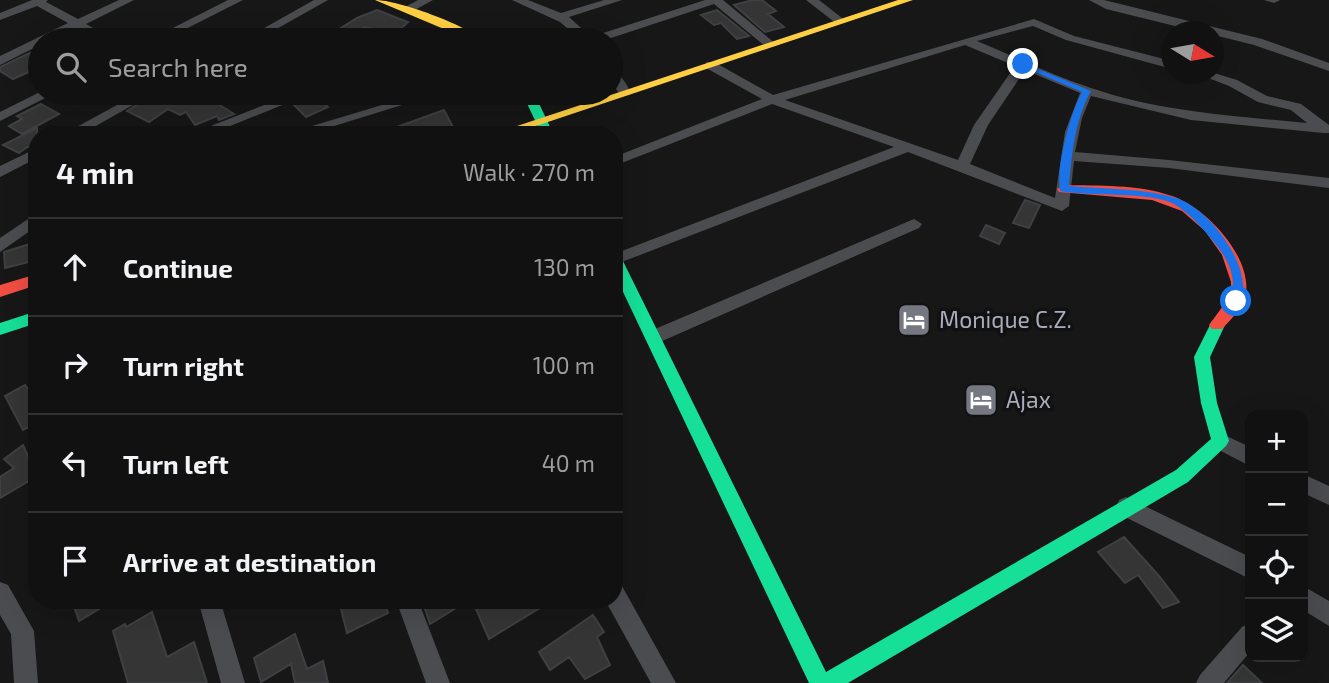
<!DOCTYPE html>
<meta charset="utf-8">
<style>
body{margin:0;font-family:"Exo 2",sans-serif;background:#1e1f1f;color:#f1f3f6}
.controls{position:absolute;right:21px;bottom:21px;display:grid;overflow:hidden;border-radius:14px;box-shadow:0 7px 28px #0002}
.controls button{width:63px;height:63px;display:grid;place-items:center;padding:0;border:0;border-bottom:2px solid #303131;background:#111;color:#f1f3f6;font:35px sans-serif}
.compass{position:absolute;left:1161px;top:21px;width:63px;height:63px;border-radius:50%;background:#111;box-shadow:0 7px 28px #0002;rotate:101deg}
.stop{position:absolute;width:21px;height:21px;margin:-16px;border:5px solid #1a73e8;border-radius:50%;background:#fff}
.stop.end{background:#1a73e8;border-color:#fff;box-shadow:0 2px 7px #0008}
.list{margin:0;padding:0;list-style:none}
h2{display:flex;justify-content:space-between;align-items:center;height:91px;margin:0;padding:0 28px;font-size:30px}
h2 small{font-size:23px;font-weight:400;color:#9c9d9f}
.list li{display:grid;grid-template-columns:46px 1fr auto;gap:21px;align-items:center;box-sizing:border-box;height:98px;padding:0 28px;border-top:2px solid #303131}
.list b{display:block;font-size:26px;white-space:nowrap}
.list em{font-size:23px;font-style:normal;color:#9c9d9f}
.icon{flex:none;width:38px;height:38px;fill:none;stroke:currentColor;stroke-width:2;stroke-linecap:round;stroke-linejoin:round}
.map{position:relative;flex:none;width:1329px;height:683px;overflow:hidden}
.search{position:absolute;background:#111;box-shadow:0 7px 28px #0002;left:28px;top:28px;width:595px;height:77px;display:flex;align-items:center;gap:18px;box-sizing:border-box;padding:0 24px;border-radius:38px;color:#9c9d9f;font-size:26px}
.panel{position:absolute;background:#111;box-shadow:0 7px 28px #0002;left:28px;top:126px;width:595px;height:483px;border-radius:28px}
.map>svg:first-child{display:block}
</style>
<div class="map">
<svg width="1329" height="683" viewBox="0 0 1329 683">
<rect width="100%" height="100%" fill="#171717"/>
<path fill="#353536" stroke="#3f4043" stroke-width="2" d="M753 0H762L776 11 768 14 784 27 765 32 734 5Z
M377 10 408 22 396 33 364 27 339 40H330L328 36 357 18Z
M717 10 749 36 737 39 721 23 714 25 701 15Z
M40 48V67L13 79 0 71V67Z
M156 93H181L190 97 202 94 234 114 219 120 217 116 195 125 186 112 180 115 168 109 149 122 127 111Z
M314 94 328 107 306 117 293 104Z
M41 104 59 114 22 134 9 126 22 119 17 116Z
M444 110 454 129 432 135H383V132Z
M37 128V146L27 147 19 153 3 145Z
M1025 200 1040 205 1029 228 1013 223Z
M986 225 1005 233 999 244 980 236Z
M30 244 37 252V260L5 268 4 252Z
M25 385 37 400V423L23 430 5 396Z
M23 445 37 476 0 498V477L14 468 4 459Z
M1124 537 1159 576 1179 602 1163 608 1138 575 1125 583 1098 552Z
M72 600H114L79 621Z
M344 600H384L388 613 347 633 341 609 346 606Z
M434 600H469L430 624 424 606Z
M472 600H553L489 639Z
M152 612 167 657 194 642 207 683H128L113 631 125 624 126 627Z
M593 615 604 632 597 637 610 665 585 679 569 657 550 670 539 652Z
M295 634 307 669 323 661 328 683H295L291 664 261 682 254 658Z
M1243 665 1262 683H1227Z"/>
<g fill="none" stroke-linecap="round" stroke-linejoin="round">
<path fill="#4b4c50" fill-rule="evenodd" d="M32 0H48L46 2 78 19 119 0H134L86 24 114 40H100L77 28 50 40H40V45L0 65V56L68 23 37 6 0 20V13Z
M228 0H243L164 40H149Z
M314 0H328L257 40H243Z
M418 0H433L413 11H405V7Z
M512 0H528L561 13 604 0H622L569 17 591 37 705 0H723L776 44 766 47 714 4 605 40H581L560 22Z
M806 0H819L847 22 837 24Z
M1089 0H1104L1262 39 1329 63V71L1254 45 1214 35V32H1199L1106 9Z
M1264 0H1280L1274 3Z
M1034 19 1074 36 1172 61V69L1066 40 1033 26 977 41C1015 57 1052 75 1091 88 1161 112 1235 116 1307 123L1291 110 1258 102 1229 86 1198 74 1214 73 1237 80 1267 96 1301 104 1329 125V133H1323L1191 120 1091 96 1082 118 1075 152 1169 160 1329 178V188L1169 168 1074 161 1069 206 1062 211 908 152 614 265V254L894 147 772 104 614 166V157L762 99 706 68V62H714L773 95ZM965 45 1015 66 974 125 958 160 785 100ZM1025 70 1080 93 1065 132 1055 198 970 164 988 125Z
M447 25 457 27 433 40H418Z
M611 69C619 72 631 88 630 95H620L611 81Z
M40 92 55 93 0 121V112Z
M139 93H154L80 135H62Z
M295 93H312L208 135H188Z
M422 93H441L305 135H282Z
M37 148V158L0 177V166Z
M37 213V226L0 252V238Z
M914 219 922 224 919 228 660 342H648L645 337 648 332Z
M1220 433 1250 447V466L1213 447 1210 441 1213 435Z
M1303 474 1329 486V505L1303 493Z
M1126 497 1250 557V579L1119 514 1116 507 1119 500Z
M0 582 8 585 34 631 38 683H14L11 634 0 615Z
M614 583 622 586 676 683H651L605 600H614Z
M1303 586 1329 601V626L1303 610Z
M198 600H220L245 683H221Z
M396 600H418L450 683H426Z
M1250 623V652L1224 683H1196L1200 675 1242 627Z"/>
<path fill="#16e098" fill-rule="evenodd" d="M522 93H534L554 135H542Z
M614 252 621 257 826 672 1176 470 1211 439 1201 403 1194 357 1212 321 1217 319 1225 325 1210 357 1217 403 1229 441 1226 446 1188 482 848 683H809L614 273Z
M37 311V323L0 335V323Z"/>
<path fill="#ffcf43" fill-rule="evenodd" d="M375 0C399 0 465 25 483 40H470Z
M898 0H913L509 135H490Z"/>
<path fill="#f24e42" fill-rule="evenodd" d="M1064 185C1099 186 1137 184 1172 196 1205 207 1251 255 1246 293 1244 307 1231 319 1222 329H1212L1209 325 1231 295V282L1222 255 1205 231 1182 211 1152 200 1059 192 1057 189Z
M37 274V285L0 297V285Z"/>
</g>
<path fill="#1a73e8" d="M1021 62 1091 91C1075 120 1072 153 1069 186 1104 189 1142 188 1176 198 1209 208 1256 269 1240 304H1233L1231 301C1237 280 1230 262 1217 246 1205 231 1191 214 1174 204 1149 191 1091 197 1060 191 1056 165 1070 114 1082 92L1021 66Z"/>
<defs>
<symbol id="hotel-square" viewBox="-11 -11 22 22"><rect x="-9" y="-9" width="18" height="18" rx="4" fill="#757880" stroke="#111113"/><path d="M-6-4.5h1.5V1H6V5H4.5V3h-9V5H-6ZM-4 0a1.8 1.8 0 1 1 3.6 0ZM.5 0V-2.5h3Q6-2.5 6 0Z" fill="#fff"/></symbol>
</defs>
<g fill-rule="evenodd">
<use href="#hotel-square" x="895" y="301" width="38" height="38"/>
<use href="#hotel-square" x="962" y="381" width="38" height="38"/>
</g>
<g text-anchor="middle" stroke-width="7" stroke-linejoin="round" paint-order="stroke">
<g font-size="23" fill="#a8adb8" stroke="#111113" text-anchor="start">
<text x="939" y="328">Monique C.Z.</text>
<text x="1006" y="408">Ajax</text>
</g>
</g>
</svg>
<div class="controls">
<button>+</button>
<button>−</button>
<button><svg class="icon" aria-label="locate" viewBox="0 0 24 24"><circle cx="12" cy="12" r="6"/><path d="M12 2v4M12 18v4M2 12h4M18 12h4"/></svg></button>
<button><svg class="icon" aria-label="layers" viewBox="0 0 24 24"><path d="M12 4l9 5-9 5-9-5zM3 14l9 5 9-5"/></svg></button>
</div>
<svg class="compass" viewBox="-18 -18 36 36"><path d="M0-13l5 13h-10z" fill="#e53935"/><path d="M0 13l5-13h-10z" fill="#9c9d9f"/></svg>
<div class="stop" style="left:1236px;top:301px"></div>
<div class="stop end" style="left:1023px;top:64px"></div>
<div class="search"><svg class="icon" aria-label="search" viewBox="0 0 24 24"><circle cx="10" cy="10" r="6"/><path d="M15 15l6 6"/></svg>Search here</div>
<section class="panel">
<h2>4 min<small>Walk · 270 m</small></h2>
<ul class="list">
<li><svg class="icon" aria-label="ahead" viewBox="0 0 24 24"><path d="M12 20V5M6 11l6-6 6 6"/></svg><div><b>Continue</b></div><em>130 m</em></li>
<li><svg class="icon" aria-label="right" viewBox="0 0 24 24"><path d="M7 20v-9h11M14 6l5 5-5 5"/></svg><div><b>Turn right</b></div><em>100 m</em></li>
<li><svg class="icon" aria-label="left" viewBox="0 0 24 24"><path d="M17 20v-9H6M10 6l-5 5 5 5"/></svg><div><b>Turn left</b></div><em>40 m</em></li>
<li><svg class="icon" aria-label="arrive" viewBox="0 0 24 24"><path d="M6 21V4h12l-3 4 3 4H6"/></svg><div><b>Arrive at destination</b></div></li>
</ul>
</section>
</div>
